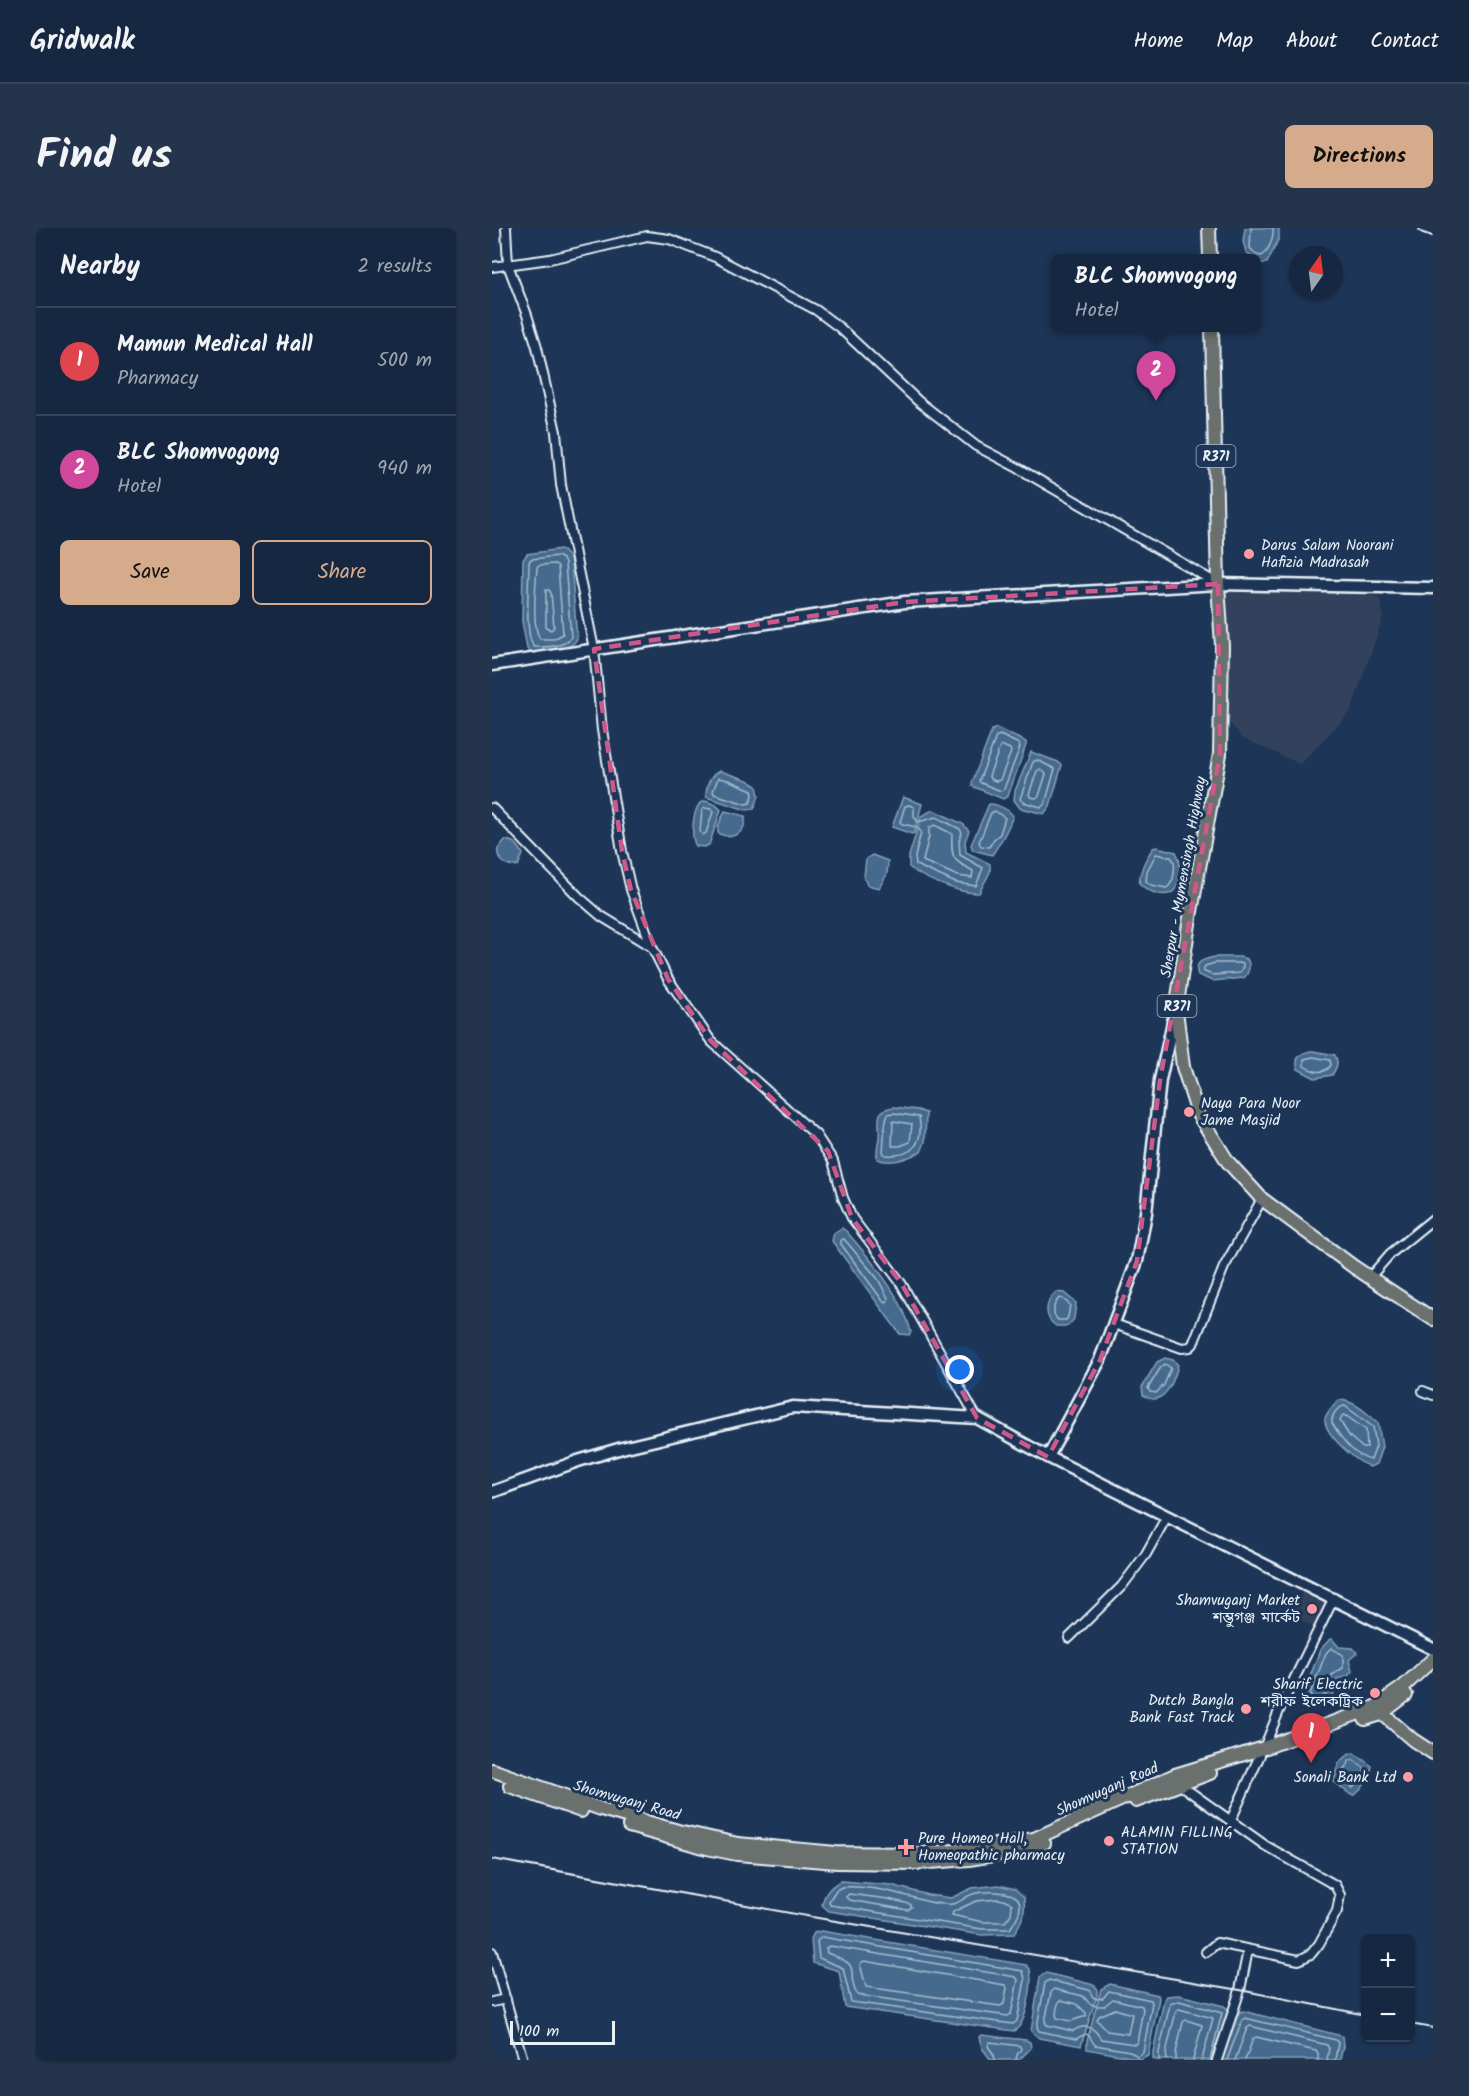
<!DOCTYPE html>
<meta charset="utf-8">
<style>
body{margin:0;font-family:Kalam,"Noto Sans Bengali",sans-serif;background:#23344c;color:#f1f3f6}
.controls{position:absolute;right:18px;bottom:18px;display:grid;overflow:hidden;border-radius:9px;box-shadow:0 2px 4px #0004}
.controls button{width:54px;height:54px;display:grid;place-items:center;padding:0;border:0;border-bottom:2px solid #35445a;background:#162841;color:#f1f3f6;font:30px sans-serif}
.compass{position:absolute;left:797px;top:18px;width:54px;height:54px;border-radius:50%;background:#162841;box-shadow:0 2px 4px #0004;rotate:14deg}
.scale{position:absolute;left:18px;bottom:15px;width:105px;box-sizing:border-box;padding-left:6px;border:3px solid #e8f1f8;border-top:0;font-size:16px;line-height:21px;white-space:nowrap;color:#e8f1f8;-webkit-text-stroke:4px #1d3557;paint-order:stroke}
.you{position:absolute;left:468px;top:1142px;width:21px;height:21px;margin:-15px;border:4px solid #fff;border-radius:50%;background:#1a73e8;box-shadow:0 0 0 9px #1a73e833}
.badge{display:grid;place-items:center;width:39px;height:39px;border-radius:50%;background:#d6ab8b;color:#fff;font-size:20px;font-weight:700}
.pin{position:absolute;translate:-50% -50px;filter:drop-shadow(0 2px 3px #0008)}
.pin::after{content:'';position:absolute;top:32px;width:21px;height:18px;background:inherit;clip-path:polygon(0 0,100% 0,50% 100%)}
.popup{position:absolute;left:559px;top:26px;width:210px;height:78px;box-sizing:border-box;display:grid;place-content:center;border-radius:9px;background:#162841;filter:drop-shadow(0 2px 4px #0005);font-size:20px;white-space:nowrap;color:#9ea6b1}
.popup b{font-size:22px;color:#f1f3f6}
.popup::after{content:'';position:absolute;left:50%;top:100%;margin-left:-12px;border:12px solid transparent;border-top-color:#162841}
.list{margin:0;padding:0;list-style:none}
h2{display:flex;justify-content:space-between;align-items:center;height:78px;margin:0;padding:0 24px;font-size:26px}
h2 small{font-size:20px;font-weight:400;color:#9ea6b1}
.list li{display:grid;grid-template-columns:39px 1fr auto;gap:18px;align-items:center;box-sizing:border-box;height:108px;padding:0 24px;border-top:2px solid #35445a}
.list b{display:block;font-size:22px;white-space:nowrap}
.list p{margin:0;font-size:20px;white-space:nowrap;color:#9ea6b1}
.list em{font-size:20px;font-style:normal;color:#9ea6b1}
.actions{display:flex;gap:12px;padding:18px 24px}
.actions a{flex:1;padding:14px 0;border:2px solid #d6ab8b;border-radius:9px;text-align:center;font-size:21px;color:#d6ab8b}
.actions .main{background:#d6ab8b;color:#111}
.map{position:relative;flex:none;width:941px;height:1832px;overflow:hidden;border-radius:9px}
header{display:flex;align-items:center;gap:36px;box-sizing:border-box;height:84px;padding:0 30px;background:#162841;border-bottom:2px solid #35445a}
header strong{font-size:28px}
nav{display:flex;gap:33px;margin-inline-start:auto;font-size:21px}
.intro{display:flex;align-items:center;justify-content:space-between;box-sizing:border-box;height:144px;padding:0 36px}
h1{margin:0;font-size:42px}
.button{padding:15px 27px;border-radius:9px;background:#d6ab8b;color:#111;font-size:21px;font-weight:700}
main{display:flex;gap:36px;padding:0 36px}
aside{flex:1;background:#162841;border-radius:9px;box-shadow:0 2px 4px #0004}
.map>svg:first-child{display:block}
</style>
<header>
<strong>Gridwalk</strong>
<nav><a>Home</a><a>Map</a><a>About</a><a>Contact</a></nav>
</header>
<div class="intro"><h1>Find us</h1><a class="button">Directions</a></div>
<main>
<aside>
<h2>Nearby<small>2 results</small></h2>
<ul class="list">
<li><span class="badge" style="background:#e0444e">1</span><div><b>Mamun Medical Hall</b><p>Pharmacy</p></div><em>500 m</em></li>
<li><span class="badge" style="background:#d1479c">2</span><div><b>BLC Shomvogong</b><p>Hotel</p></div><em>940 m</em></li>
</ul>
<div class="actions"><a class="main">Save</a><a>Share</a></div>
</aside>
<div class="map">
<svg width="941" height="1832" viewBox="0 0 941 1832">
<rect width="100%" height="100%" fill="#1d3557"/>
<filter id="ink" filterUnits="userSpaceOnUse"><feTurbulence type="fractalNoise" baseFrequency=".0167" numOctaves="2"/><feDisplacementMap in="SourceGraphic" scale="12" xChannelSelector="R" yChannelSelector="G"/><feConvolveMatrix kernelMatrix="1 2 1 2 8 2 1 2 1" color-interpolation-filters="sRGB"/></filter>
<g filter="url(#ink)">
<path fill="#31425d" d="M734 360 844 361 886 369 890 376 891 390 859 483 808 536 750 510 737 494 734 432Z
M812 1360 840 1370 826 1400 801 1389Z"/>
<path fill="#456b8d" stroke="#86a1b8" stroke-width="1.5" d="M753 0H787V10L775 35H769L754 24 751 13Z
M69 321 76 328 79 334 85 411C77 425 56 423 40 426L35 421 30 393 31 332 35 326Z
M504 500 534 514V517L516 568 511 571 480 558V555L500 502Z
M539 524 566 534 570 537 558 578 552 586 528 580 522 572 523 563Z
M228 543 255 552 265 558 267 568 262 581 254 582 214 569C214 559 218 546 228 543Z
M411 569 430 576 422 605 420 606 400 599Z
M213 573 224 577 229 582 217 617 212 619 204 618C198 609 201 583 208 575Z
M497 576C504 576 517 581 521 588 514 605 510 612 500 627L481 622 479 617Z
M441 582 471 596 477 603 473 613 474 624 498 636V644L487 665C469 666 431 651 417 639V628L429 588Z
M233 583 253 588C255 605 240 613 226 605V598Z
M13 612C23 613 27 618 31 626L26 638C15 639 4 632 6 621Z
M665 619 684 624C690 634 690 659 679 665 669 670 654 662 647 655 648 642 653 631 661 620Z
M380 627 396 633 395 646 387 660 375 657 372 649 374 631Z
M723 729H748L755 731C759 737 757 745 752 750L720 753 706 747C701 734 712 731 723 729Z
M821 823 843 827C847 835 845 839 840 847L823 850 806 841C802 829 809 824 821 823Z
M402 879 426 882 434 885 433 914 429 924C415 930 400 937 385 931 384 923 386 918 387 910 389 895 380 882 402 879Z
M350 1000 354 1003C377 1030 411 1068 419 1104L417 1107 408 1106 340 1013 342 1005Z
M564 1064 572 1065 584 1075 582 1091 576 1098H564C551 1089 553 1074 564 1064Z
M673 1130 681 1132 686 1137C682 1154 671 1181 651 1167L650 1159 665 1134Z
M847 1172C862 1172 875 1185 886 1195L890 1219 884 1236 878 1239C864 1233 832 1207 833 1191 834 1184 842 1177 847 1172Z
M838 1411H840L847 1419 861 1420 865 1425 857 1432 860 1443 856 1448 845 1451 841 1469 829 1479 821 1478 811 1470V1467L828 1422Z
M862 1525 880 1538C878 1550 872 1559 863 1567H859L842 1554C844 1540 847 1528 862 1525Z
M349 1653 399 1657 436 1667 459 1670 480 1660 507 1657 523 1661 532 1669C534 1685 530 1693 522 1706L490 1707 337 1683 330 1677C332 1666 338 1658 349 1653Z
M329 1703 534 1737 538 1741C541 1754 535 1797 522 1803L353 1779 347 1743 321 1735 319 1711 322 1705Z
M554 1745 602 1757 605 1760V1767L589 1818 547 1810 539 1803 548 1749Z
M618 1756 666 1767 667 1770 656 1827 648 1831 595 1821V1813L609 1761Z
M687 1767 732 1778 737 1782 723 1832H664L661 1830V1824L672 1772 675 1768Z
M751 1783 850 1808 851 1818 848 1832H729L747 1784Z
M489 1807 534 1812 538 1814 539 1820 527 1832H499L490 1820 487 1809Z"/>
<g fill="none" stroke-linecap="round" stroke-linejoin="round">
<path stroke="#a7bbcd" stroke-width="1.5" d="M759 0 758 20 765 27 770 28C777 22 782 10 781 0
M66 328 71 331 73 336 79 409C71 420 55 419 42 419 32 408 37 352 37 334L39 331Z
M63 336 66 338 71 406 62 411H48C39 398 44 357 45 339L47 337Z
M54 362H57L59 365 62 399 59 402 54 399Z
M508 507 527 516 528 519 512 561 509 563 489 555 487 553 504 509Z
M511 518 518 521 519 524 508 552 504 553 498 551 497 548 508 519Z
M545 532 563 541 553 576 549 579 531 574 528 571 541 534Z
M548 541 554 546 547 568 544 570 538 569 537 566 545 543Z
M226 550 236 552 260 562 261 567 258 575 254 576 222 566 221 563Z
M417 577 422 579V588L426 594 444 589 468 601 470 605 467 613 468 627 491 640 484 658 464 655 424 637 423 629 429 604 425 599 410 596 408 594 413 578Z
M213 580 219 581 221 584 214 605 211 607 208 604 210 582Z
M503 583 513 590 508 606 502 611 497 619 489 618 487 614 499 585Z
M443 597 460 606C459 630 460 632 481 643L480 650 466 648 431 633 437 608V600Z
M664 626 679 629 682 633C683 642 682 654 675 660L659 657 654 653 655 643Z
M723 735H747L751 736V739L748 745 720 747 711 743 713 738Z
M821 829 838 832 839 837C833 847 821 844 812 838V831Z
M402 885 427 889C432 916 421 929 393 927L391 924C392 915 392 892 396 886Z
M401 893 420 896 418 914 408 918H400Z
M352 1011 386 1051 396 1070 395 1074 391 1073 349 1016V1012Z
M567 1070 571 1071 578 1077 576 1089 574 1092H566L562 1087V1078Z
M673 1136 679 1140 672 1157 664 1165 658 1164 656 1160 669 1139Z
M853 1178 881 1199 884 1218 879 1232C861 1228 848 1209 840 1195 839 1187 845 1179 853 1178Z
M851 1187 856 1189 874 1202 875 1220H871L858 1209 848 1193Z
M839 1420 851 1427V1440L840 1447 836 1465 825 1473 819 1469 818 1466 834 1425Z
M858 1532H862L873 1541 870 1549 861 1560 849 1551 850 1544Z
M350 1659C372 1657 398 1663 419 1669 431 1672 447 1678 460 1676 468 1675 474 1668 481 1666 491 1663 519 1662 526 1671 532 1681 523 1693 518 1701H490L338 1677 337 1673 344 1662Z
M357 1666 396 1671 418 1676 420 1679 416 1682 357 1672 354 1669Z
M506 1671 516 1673 520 1676 519 1686 513 1694H491L460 1687 461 1684 484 1673Z
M330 1709 531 1743 533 1752 525 1793 521 1796 359 1774 351 1740 327 1730 325 1713Z
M338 1718 524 1749 526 1752 519 1786 516 1788 365 1767C352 1741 374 1739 335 1725L334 1720Z
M372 1733 513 1757 515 1760 512 1776 508 1778 374 1759 368 1736Z
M557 1752 597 1762 601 1769 605 1771 611 1770 617 1763 659 1772 660 1775 651 1824 645 1828 638 1823 603 1817C595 1807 599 1802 584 1811L547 1803 545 1799 553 1755Z
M562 1761 591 1768 597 1775 604 1778H612L621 1771 650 1778 651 1781 645 1815 642 1816 609 1811C602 1799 594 1795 581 1803L555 1797 553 1794 559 1764Z
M569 1772 585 1776 594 1785V1788L579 1793 565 1790C563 1786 565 1775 569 1772Z
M623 1781 640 1786 636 1806 615 1803 605 1792 607 1788Z
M503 1832 502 1827 496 1818 498 1814 528 1818 529 1821 525 1827 524 1832
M667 1832V1824L678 1776 687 1773 730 1785 718 1832
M675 1832 674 1825 684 1783 687 1781 721 1790 710 1832
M684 1832V1825L691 1794 694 1792 710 1797 701 1832
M735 1832 750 1792 753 1790 844 1812 846 1815 843 1832
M743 1832 755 1800 758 1798 835 1817 837 1820 835 1832
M753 1832 761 1811 764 1809 824 1823 826 1826V1832"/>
<defs>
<path id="street" d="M14 0 16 37 35 87 45 119 64 204 69 257 102 421 110 502 130 623 139 662 160 719
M932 0 941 3
M0 39 58 31 155 8 177 11 223 29 324 82 348 100 426 173 484 218 526 240 726 356
M0 580 87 669 109 688 160 719 176 751 219 813 324 907 341 933 351 970 360 990 409 1055 485 1190
M878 1049 898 1026 941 991
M622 1096 690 1120 698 1119 701 1116 732 1039 770 971
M931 1163 941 1167
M577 1410 630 1358 654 1326 675 1288
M772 1520 789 1478 842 1370
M687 1556 774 1618 843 1657 848 1667 845 1683 827 1716 819 1726 807 1732 725 1715 714 1724
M739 1592 768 1527
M0 1724 31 1832
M0 1774 14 1771
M725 1832 748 1762 756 1722"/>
<path id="secondary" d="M0 437 413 374 726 356 941 360
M556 1229 608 1132 645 1033 654 985 668 852 683 785
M0 1264 86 1233 130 1220 301 1179 485 1190 556 1229 941 1421"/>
<path id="primary" d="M717 0 718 30
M720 100 726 356 730 418 728 526 698 689 684 782 691 839 706 886 736 934 770 971 862 1039 941 1091
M885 1481 921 1512 941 1525
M873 1491 889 1486 914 1467
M0 1542 109 1581 186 1603 246 1616 344 1625 424 1626 474 1622 542 1611 683 1547 772 1520 883 1479 911 1459 941 1431
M18 1558 89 1583
M644 1573 718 1545
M137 1598 215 1620 245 1626 345 1634 425 1635 477 1631 530 1622 552 1615"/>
</defs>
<use href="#street" stroke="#e8f1f8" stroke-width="12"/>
<use href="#secondary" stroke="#e8f1f8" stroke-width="15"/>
<use href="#primary" stroke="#e8f1f8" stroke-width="16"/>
<use href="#street" stroke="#1d3557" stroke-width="8"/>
<use href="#secondary" stroke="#1d3557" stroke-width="10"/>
<use href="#primary" stroke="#6a706d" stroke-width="12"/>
<path stroke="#e8f1f8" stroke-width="2" d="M0 1631 320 1689 748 1762 874 1787
M918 1796 941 1800"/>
</g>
</g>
<path fill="none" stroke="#cd598a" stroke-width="4.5" stroke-dasharray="12 8" stroke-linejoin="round" d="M726 356 728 526 668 852 645 1033 608 1132 556 1229 485 1190 409 1055 360 990 336 923 219 813 176 751 139 662 130 623 102 421 413 374Z"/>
<g fill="#ff9aa2" stroke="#1d3557" stroke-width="2">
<circle cx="757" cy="326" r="6"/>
<circle cx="697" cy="884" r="6"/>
<circle cx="820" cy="1381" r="6"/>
<circle cx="883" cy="1465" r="6"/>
<circle cx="754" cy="1481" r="6"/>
<circle cx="916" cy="1549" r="6"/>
<circle cx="617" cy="1613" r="6"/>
<path d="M411 1610h6v6h6v6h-6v6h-6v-6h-6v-6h6z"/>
</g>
<g text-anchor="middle" stroke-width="6" stroke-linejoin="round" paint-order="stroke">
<g fill="#1d3557" stroke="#abb9c8" stroke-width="1.5">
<rect x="704.5" y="217" width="39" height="22" rx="4.5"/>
<rect x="665.5" y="767" width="39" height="22" rx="4.5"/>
</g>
<g font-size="14" font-weight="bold" fill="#e8f1f8">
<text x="724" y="233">R371</text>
<text x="685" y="783">R371</text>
</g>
<g font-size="15" fill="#e8f1f8" stroke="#1d3557" text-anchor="start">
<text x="769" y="322">Darus Salam Noorani<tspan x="769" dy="17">Hafizia Madrasah</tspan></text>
<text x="709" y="880">Naya Para Noor<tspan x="709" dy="17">Jame Masjid</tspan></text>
<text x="808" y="1377" text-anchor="end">Shamvuganj Market<tspan x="808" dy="17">শম্ভুগঞ্জ মার্কেট</tspan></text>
<text x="871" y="1461" text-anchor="end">Sharif Electric<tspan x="871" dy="17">শরীফ ইলেকট্রিক</tspan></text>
<text x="742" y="1477" text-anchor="end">Dutch Bangla<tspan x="742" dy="17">Bank Fast Track</tspan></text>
<text x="904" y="1554" text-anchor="end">Sonali Bank Ltd</text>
<text x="629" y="1609">ALAMIN FILLING<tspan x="629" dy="17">STATION</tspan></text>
<text x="426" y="1615">Pure Homeo Hall,<tspan x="426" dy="17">Homeopathic pharmacy</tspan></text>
</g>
<g font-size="15" fill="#e8f1f8" stroke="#1d3557">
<text transform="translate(691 649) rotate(-80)" y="5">Sherpur - Mymensingh Highway</text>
<text transform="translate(615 1561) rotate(-24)" y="5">Shomvuganj Road</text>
<text transform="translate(135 1572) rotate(16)" y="5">Shomvuganj Road</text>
</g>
</g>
</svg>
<div class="controls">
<button>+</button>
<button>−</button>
</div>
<svg class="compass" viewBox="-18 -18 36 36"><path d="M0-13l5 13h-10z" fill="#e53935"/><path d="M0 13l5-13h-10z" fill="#9ea6b1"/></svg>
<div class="scale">100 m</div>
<div class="you"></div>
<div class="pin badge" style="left:819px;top:1535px;background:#e0444e">1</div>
<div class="pin badge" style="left:664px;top:173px;background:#d1479c">2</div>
<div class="popup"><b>BLC Shomvogong</b>Hotel</div>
</div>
</main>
